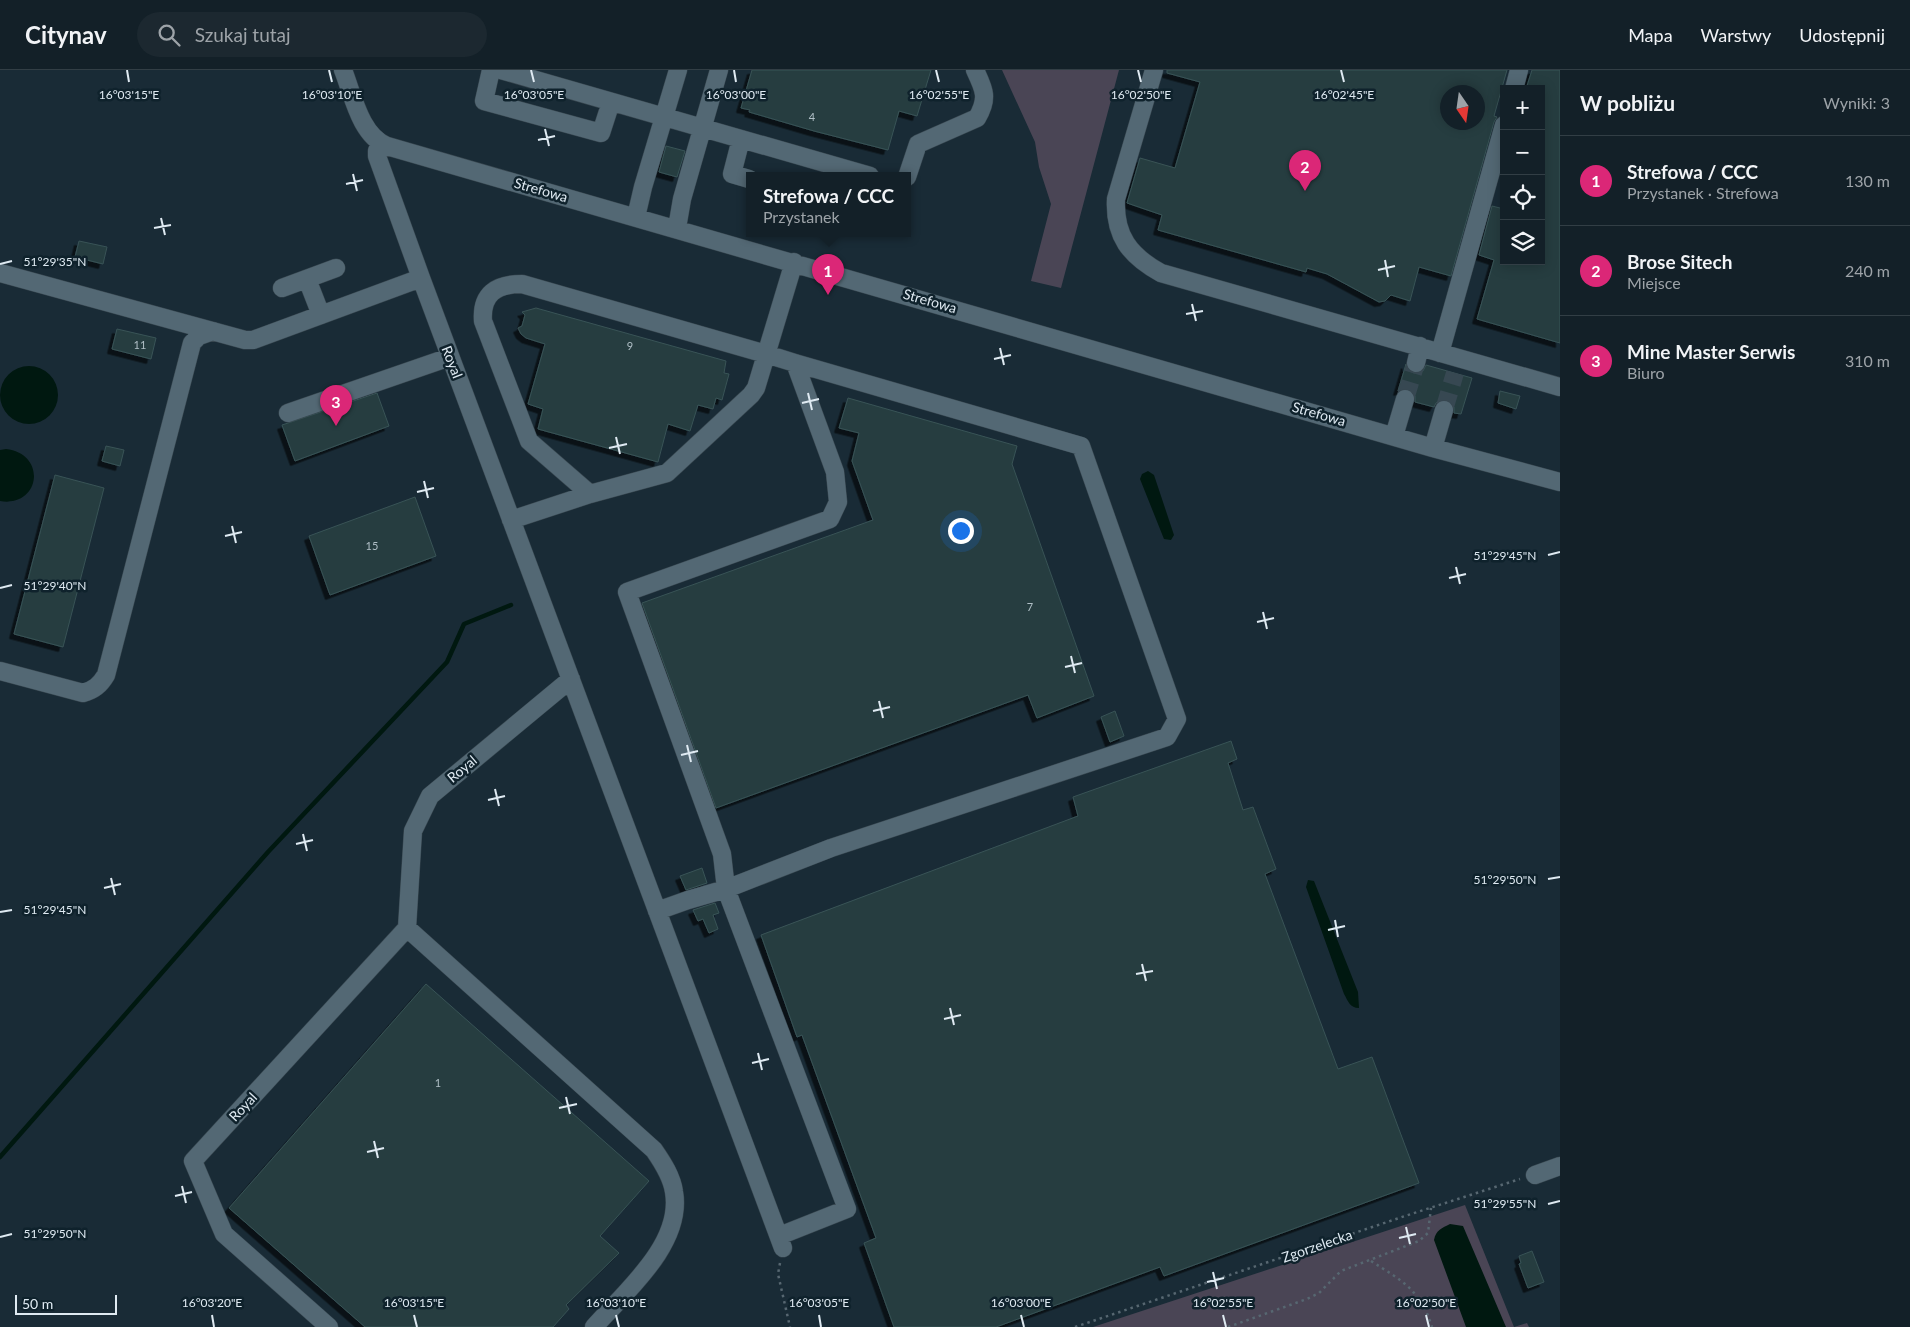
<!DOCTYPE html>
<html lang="pl">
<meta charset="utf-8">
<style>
body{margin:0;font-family:Lato,sans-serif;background:#1c2830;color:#f1f3f6}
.controls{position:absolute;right:15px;top:15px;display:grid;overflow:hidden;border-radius:0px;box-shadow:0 2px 12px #0003}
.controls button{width:45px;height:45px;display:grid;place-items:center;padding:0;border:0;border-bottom:1px solid #323e45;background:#132028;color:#f1f3f6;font:25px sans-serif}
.compass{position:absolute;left:1440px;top:15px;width:45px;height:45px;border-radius:50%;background:#132028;box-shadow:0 2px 12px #0003;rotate:167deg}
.scale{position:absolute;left:15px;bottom:12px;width:102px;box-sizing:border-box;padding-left:5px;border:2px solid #dfeaf2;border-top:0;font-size:14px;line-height:18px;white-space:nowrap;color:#dfeaf2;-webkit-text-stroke:4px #0f222c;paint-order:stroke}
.you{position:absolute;left:960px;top:460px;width:18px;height:18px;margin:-12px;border:4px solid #fff;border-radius:50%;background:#1a73e8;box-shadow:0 0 0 8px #1a73e833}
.badge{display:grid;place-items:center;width:32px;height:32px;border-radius:50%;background:#db2777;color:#fff;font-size:16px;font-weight:700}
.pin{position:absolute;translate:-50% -41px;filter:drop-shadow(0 1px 2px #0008)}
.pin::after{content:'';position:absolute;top:26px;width:18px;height:15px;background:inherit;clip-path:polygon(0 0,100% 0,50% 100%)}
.popup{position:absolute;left:746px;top:102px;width:165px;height:65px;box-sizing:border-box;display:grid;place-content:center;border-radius:0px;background:#132028;filter:drop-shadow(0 1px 4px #0005);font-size:16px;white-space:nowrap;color:#9da3a8}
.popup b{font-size:19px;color:#f1f3f6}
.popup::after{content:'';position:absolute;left:50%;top:100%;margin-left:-10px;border:10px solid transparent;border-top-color:#132028}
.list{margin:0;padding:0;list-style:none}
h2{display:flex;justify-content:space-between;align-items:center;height:65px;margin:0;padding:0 20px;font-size:21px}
h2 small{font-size:16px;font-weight:400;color:#9da3a8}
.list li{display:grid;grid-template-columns:32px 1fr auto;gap:15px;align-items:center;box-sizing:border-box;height:90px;padding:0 20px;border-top:1px solid #323e45}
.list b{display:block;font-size:19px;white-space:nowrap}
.list p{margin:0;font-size:16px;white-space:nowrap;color:#9da3a8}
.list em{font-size:16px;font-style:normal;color:#9da3a8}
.icon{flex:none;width:28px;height:28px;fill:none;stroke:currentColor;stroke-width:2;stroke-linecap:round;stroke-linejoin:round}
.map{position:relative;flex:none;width:1560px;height:1257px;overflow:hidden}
header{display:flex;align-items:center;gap:30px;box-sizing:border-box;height:70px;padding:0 25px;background:#132028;border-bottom:1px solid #323e45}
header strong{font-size:24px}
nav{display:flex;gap:28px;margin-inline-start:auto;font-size:18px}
.search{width:350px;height:45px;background:#1c2830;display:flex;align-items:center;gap:12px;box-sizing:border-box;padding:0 18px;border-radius:28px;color:#9da3a8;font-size:19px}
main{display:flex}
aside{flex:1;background:#132028}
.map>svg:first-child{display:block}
</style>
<header>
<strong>Citynav</strong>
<div class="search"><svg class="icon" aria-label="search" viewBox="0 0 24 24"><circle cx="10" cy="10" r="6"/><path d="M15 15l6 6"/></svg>Szukaj tutaj</div>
<nav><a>Mapa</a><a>Warstwy</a><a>Udostępnij</a></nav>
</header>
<main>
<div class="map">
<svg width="1560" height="1257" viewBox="0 0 1560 1257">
<defs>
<filter id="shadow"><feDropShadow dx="-4.5" dy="4.5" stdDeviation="0" flood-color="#0009"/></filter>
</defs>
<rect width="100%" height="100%" fill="#192b36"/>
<path fill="#4a4555" d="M1002 0H1119L1061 218 1031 211 1051 134 1039 97 1035 72Z
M1465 1135 1514 1257 1527 1253 1529 1257H1093Z"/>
<path fill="#001810" d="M0 325a29 29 0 1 1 58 0a29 29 0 1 1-58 0Z
M6 379C48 384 40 438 0 431V380Z
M1148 401 1154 405 1174 465 1171 470 1164 469 1140 409 1142 404Z
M1308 810 1314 811 1358 922 1359 938C1350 938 1348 931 1344 924L1306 817Z
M1450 1154 1463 1156 1506 1257H1466L1434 1170C1436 1160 1442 1158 1450 1154Z"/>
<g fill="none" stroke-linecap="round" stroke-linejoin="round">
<path stroke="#001810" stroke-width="4.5" d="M0 1087 268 782 447 592 464 554 511 535"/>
</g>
<path fill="#253e40" stroke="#395356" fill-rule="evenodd" filter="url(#shadow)" d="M752 0H931L917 46 899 41 888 80 814 61 749 42 750 40 741 38Z
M1167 0H1507L1494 46 1497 47 1494 52 1451 206 1419 197 1410 231 1391 225 1385 231 1379 232 1327 204 1307 198 1306 202 1158 160 1162 145 1127 133 1140 88 1175 98 1200 12 1167 3ZM1448 22H1478V52H1448Z
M1532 0H1560V273L1477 249 1494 190 1479 185 1492 136 1504 139V191H1541V19H1526Z
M666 76 685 81 677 107 659 102Z
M79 171 107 177 103 194 75 187Z
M536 238 726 291 724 303 729 304 722 330 716 328 713 339 698 335 690 361 668 354 658 392 538 359 543 339 528 334 545 274 526 268 521 264 518 258 522 256 525 245 522 242Z
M117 259 156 268 151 289 112 279Z
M1406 294 1408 300 1414 303 1423 301 1426 295 1472 308 1461 344 1454 343V337L1447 330H1441L1436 333 1434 337 1415 332V326L1408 319H1403L1398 321Z
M1500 321 1520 326 1516 339 1498 333Z
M377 323 389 356 295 391 282 355Z
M848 328 1017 376 1012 394 1094 626 1037 648 1028 625 716 738 642 533 873 450 852 391 859 363 839 358Z
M106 376 124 380 120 396 102 391Z
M55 405 104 418 63 577 14 564Z
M415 427 436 486 330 525 309 466Z
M1115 641 1124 666 1110 672 1101 647Z
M1231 671 1237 689 1228 693 1243 740 1253 737 1276 799 1265 804 1338 999 1372 987 1419 1113 1164 1206 1160 1197 996 1257H894L864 1173 876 1168 802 965 797 967 761 865 1078 746 1073 727Z
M702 798 707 813 686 820 680 806Z
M715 833 719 843 713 845 718 859 709 863 703 849 698 851 693 840Z
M426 914 649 1111 600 1166 619 1183 566 1235 569 1239 553 1257H365L229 1138Z
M1532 1181 1544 1212 1528 1218 1519 1194 1521 1193 1519 1186Z"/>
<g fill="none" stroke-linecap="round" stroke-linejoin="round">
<path stroke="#374852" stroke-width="18" stroke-dasharray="18 9" stroke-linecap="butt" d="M1405 329 1416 293
M1444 340 1455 303"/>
<defs>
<path id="minor" d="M343 0C353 25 360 65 387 76L1433 378 1560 412
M491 0 484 31 601 63 611 32
M501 0 870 106
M1154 0 1116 129C1114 166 1130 186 1161 203L1560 317
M1514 19 1519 0
M741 69 732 104 749 109
M380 73 377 81V86L421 208 783 1178
M907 107 918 74 977 48C989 28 984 19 975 0
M636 147 643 117 678 0
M677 158 682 129 719 0
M794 192 756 318 751 325 667 403 590 424 529 371 483 251C481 224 496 214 522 214L766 284 795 293 1081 376 1177 649 1167 667 831 778 726 819 722 784 627 522 830 449 838 432 835 402 795 293
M0 203 245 270H253L421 208
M307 209 321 245
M282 218 336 198
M1440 283 1504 55
M1416 293 1420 276
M288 343 450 287
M1394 366 1405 329
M1433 378 1444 340
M511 450 590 424
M0 601 83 623C94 620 100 615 106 605L192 273 199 266 213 261
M657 841 688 830 726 819 847 1139 779 1166
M407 858 654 1080C663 1093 672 1107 674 1122 683 1174 625 1222 594 1257
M1535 1105 1560 1096
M329 1257 224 1164 193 1091 407 858 413 761 430 726 571 609"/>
</defs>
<use href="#minor" stroke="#384750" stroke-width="19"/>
<path stroke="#576771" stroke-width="2.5" stroke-dasharray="2.5 4" stroke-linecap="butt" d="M1371 1191C1402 1211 1420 1219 1432 1257
M780 1193 778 1204 790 1257
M1075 1257 1405 1146 1520 1109
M1228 1257 1307 1229 1319 1223 1341 1201 1419 1171 1428 1163 1431 1138"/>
<use href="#minor" stroke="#536874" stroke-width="18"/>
</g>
<path fill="none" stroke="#dfeaf2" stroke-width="2" d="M127 0 129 12M329 0 332 12M531 0 534 12M734 0 736 12M936 0 939 12M1138 0 1141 12M1341 0 1344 12M545 59 549 76M538 70 555 66M353 104 357 121M346 114 363 110M161 148 165 165M154 158 171 155M1385 190 1388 207M0 194 12 191M1378 200 1395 196M1192 234 1196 251M1186 244 1203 241M1000 278 1004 295M994 289 1011 285M808 323 812 340M802 333 819 329M616 367 620 384M609 378 627 374M424 411 428 428M417 422 434 418M232 456 236 473M225 466 242 462M1548 485 1560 482M1456 497 1460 514M1449 508 1466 504M0 518 12 515M1263 542 1267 559M1257 552 1274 548M1071 586 1075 603M1065 597 1082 593M879 631 883 648M873 641 890 637M687 675 691 692M681 685 698 681M495 719 499 736M488 730 505 726M303 764 307 781M296 774 313 770M111 808 115 825M1548 809 1560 807M104 818 121 814M0 842 12 840M1335 850 1338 867M1328 860 1345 856M1142 894 1146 911M1136 904 1153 901M950 938 954 955M944 949 961 945M758 983 762 1000M752 993 769 989M566 1027 570 1044M559 1038 577 1034M374 1071 378 1088M367 1082 384 1078M182 1116 186 1133M175 1126 192 1122M1548 1134 1560 1131M1406 1157 1410 1174M0 1167 12 1164M1399 1168 1416 1164M1213 1202 1217 1219M1207 1212 1224 1208M212 1245 214 1257M414 1245 417 1257M616 1245 619 1257M819 1245 821 1257M1021 1245 1024 1257M1223 1245 1226 1257M1426 1245 1429 1257"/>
<g text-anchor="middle" stroke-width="5" stroke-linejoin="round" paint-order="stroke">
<g font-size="11" fill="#b0bfc6">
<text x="812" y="51">4</text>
<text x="140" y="279">11</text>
<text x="630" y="280">9</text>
<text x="372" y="480">15</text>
<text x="1030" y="541">7</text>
<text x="438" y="1017">1</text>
</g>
<g font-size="14" fill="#dfeaf2" stroke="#0f222c">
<text transform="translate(541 120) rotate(16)" y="5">Strefowa</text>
<text transform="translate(930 231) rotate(16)" y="5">Strefowa</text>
<text transform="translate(452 292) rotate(69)" y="5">Royal</text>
<text transform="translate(1319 344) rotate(16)" y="5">Strefowa</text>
<text transform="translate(462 699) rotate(-40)" y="5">Royal</text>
<text transform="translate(243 1037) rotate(-47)" y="5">Royal</text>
<text transform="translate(1317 1176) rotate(-19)" y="5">Zgorzelecka</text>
</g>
</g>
<g font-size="12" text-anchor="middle" fill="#dfeaf2" stroke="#0f222c" stroke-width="5" stroke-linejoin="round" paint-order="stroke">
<text x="129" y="29">16°03'15"E</text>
<text x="332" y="29">16°03'10"E</text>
<text x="534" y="29">16°03'05"E</text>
<text x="736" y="29">16°03'00"E</text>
<text x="939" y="29">16°02'55"E</text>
<text x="1141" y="29">16°02'50"E</text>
<text x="1344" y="29">16°02'45"E</text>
<text x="55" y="196">51°29'35"N</text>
<text x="1505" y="490">51°29'45"N</text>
<text x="55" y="520">51°29'40"N</text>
<text x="1505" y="814">51°29'50"N</text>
<text x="55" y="844">51°29'45"N</text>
<text x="1505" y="1138">51°29'55"N</text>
<text x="55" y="1168">51°29'50"N</text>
<text x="212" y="1237">16°03'20"E</text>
<text x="414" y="1237">16°03'15"E</text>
<text x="616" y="1237">16°03'10"E</text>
<text x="819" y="1237">16°03'05"E</text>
<text x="1021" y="1237">16°03'00"E</text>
<text x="1223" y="1237">16°02'55"E</text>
<text x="1426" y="1237">16°02'50"E</text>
</g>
</svg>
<div class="controls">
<button>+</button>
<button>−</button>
<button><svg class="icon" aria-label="locate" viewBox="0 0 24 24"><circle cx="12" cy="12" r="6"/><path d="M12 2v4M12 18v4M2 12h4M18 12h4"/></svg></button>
<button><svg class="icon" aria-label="layers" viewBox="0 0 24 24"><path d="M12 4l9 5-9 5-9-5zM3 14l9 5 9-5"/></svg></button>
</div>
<svg class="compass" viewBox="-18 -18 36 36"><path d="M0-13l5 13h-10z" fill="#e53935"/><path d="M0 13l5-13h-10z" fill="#9da3a8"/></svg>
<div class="scale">50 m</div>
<div class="you"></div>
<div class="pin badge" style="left:828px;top:225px">1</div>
<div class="popup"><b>Strefowa / CCC</b>Przystanek</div>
<div class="pin badge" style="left:1305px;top:121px">2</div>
<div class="pin badge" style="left:336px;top:356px">3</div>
</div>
<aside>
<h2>W pobliżu<small>Wyniki: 3</small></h2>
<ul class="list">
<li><span class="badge">1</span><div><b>Strefowa / CCC</b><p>Przystanek · Strefowa</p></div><em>130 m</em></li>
<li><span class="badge">2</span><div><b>Brose Sitech</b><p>Miejsce</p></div><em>240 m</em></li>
<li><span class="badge">3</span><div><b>Mine Master Serwis</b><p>Biuro</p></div><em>310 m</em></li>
</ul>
</aside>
</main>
